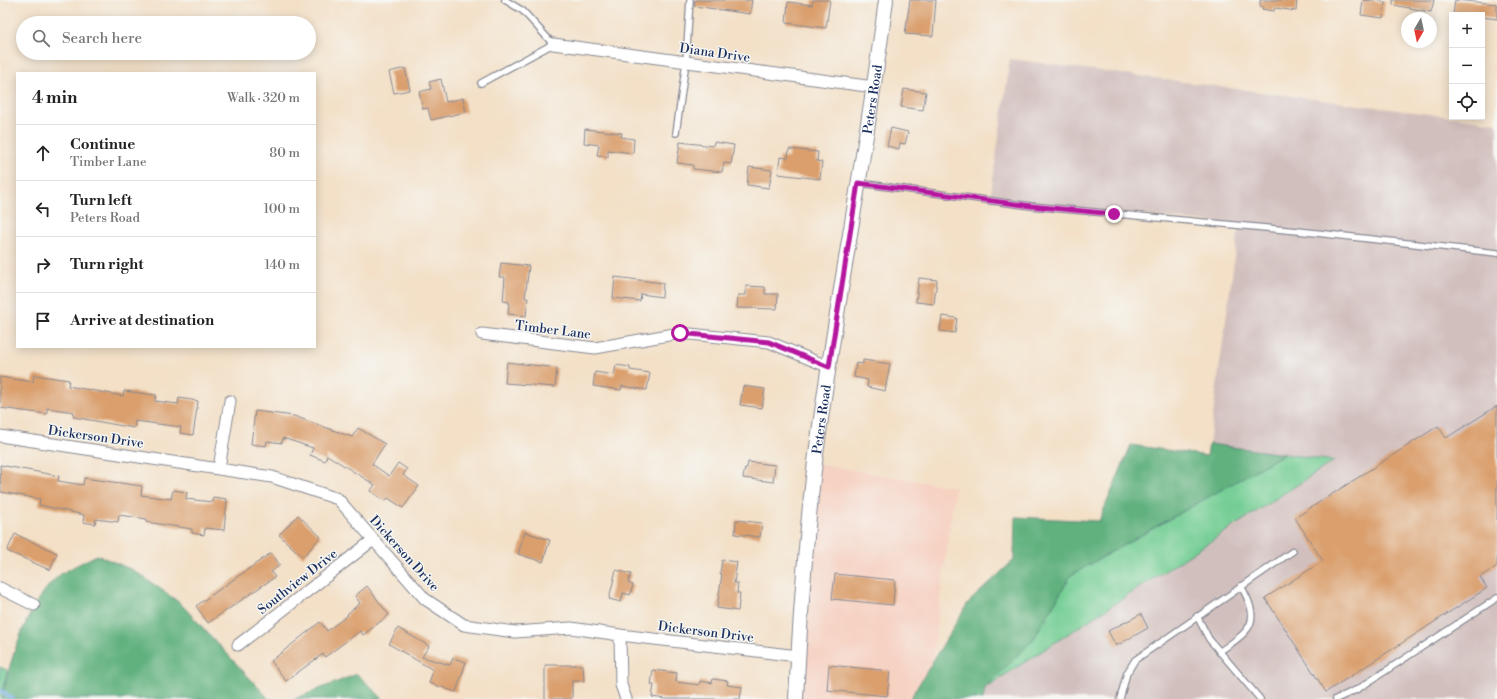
<!DOCTYPE html>
<meta charset="utf-8">
<style>
body{margin:0;font-family:"Libre Bodoni",serif;background:#f6f6f6;color:#222}
.controls{position:absolute;right:12px;top:12px;display:grid;overflow:hidden;border-radius:0px;box-shadow:0 2px 10px #0003}
.controls button{width:36px;height:36px;display:grid;place-items:center;padding:0;border:0;border-bottom:1px solid #e0e0e0;background:#fff;color:#222;font:20px sans-serif}
.compass{position:absolute;left:1401px;top:12px;width:36px;height:36px;border-radius:50%;background:#fff;box-shadow:0 2px 10px #0003;rotate:189deg}
.stop{position:absolute;width:12px;height:12px;margin:-9px;border:3px solid #b5179e;border-radius:50%;background:#fff}
.stop.end{background:#b5179e;border-color:#fff;box-shadow:0 1px 4px #0008}
.list{margin:0;padding:0;list-style:none}
h2{display:flex;justify-content:space-between;align-items:center;height:52px;margin:0;padding:0 16px;font-size:17px}
h2 small{font-size:13px;font-weight:400;color:#767676}
.list li{display:grid;grid-template-columns:26px 1fr auto;gap:12px;align-items:center;box-sizing:border-box;height:56px;padding:0 16px;border-top:1px solid #e0e0e0}
.list b{display:block;font-size:15px;white-space:nowrap}
.list p{margin:0;font-size:13px;white-space:nowrap;color:#767676}
.list em{font-size:13px;font-style:normal;color:#767676}
.icon{flex:none;width:22px;height:22px;fill:none;stroke:currentColor;stroke-width:2;stroke-linecap:round;stroke-linejoin:round}
.map{position:relative;flex:none;width:1497px;height:699px;overflow:hidden}
.search{position:absolute;background:#fff;box-shadow:0 2px 10px #0003;left:16px;top:16px;width:300px;height:44px;display:flex;align-items:center;gap:10px;box-sizing:border-box;padding:0 14px;border-radius:22px;color:#767676;font-size:15px}
.panel{position:absolute;background:#fff;box-shadow:0 2px 10px #0003;left:16px;top:72px;width:300px;height:276px;border-radius:0px}
.map>svg:first-child{display:block}
</style>
<div class="map">
<svg width="1497" height="699" viewBox="0 0 1497 699">
<rect width="100%" height="100%" fill="#f6f6f2"/>
<filter id="ink" filterUnits="userSpaceOnUse"><feTurbulence type="fractalNoise" baseFrequency=".025" numOctaves="2"/><feDisplacementMap in="SourceGraphic" scale="8" xChannelSelector="R" yChannelSelector="G"/><feConvolveMatrix kernelMatrix="1 2 1 2 8 2 1 2 1" color-interpolation-filters="sRGB"/></filter>
<filter id="wash" filterUnits="userSpaceOnUse"><feTurbulence type="fractalNoise" baseFrequency=".012" numOctaves="4" result="noise"/><feDisplacementMap in="SourceGraphic" scale="16" xChannelSelector="R" yChannelSelector="G"/><feGaussianBlur stdDeviation="0.9" result="paint"/><feColorMatrix in="noise" values="0 0 0 0 0 0 0 0 0 0 0 0 0 0 0 0 0 1.4 0 .05"/><feComposite in="paint" operator="in"/></filter>
<g filter="url(#wash)">
<rect width="100%" height="100%" fill="#f3e0c7"/>
<path fill="#f6d2c3" d="M815 464 955 487 932 661 910 699H796Z"/>
<path fill="#d1bfbd" d="M1010 59 1497 123V699H983L985 688 1333 461 1209 444 1239 225 990 200Z"/>
<path fill="#75ce94" stroke="#487e79" d="M1284 454 1334 461 985 688 1033 640 1071 575Z
M0 667 7 670 2 699H0Z"/>
<path fill="#60b17e" stroke="#3e706e" d="M1209 444 1284 454 1071 575 1033 640 985 688 983 699H910L968 603 1014 560 1015 517 1099 521 1131 445 1207 456Z
M97 555 135 571 180 603 269 699H2C9 661 29 598 61 574 72 567 85 561 97 555Z
M357 674 383 699H294Z"/>
<g fill="none" stroke-linecap="round" stroke-linejoin="round">
<path stroke="#70abe1" stroke-width="4" d="M0 690 13 699"/>
</g>
<g id="blocks">
<path fill="#da9f6d" d="M695 0H752L750 14 694 6Z
M813 0H830L826 28 786 23 788 2 812 5Z
M910 0H936L933 36 905 34Z
M1260 0H1297L1296 11 1275 8 1274 11 1262 9 1263 7 1260 6Z
M1363 0 1385 2 1383 18 1361 15Z
M1393 0H1434L1431 12 1393 5Z
M1455 0 1497 4V19L1482 17V15H1453Z
M405 68 410 90 394 93 389 72Z
M441 79 446 102 463 98 466 112 431 120 428 108 423 109 419 92 431 89 429 82Z
M904 89 926 92 923 110 901 107Z
M891 128 908 132 905 144 900 143 899 149 887 146Z
M585 129 622 133 621 137 634 139 633 153 608 150V157L597 155 599 145 584 143Z
M680 142 713 146 714 142 734 145 731 164 724 163 722 172 693 169V165L677 163Z
M789 149 818 152 817 161 822 162 820 179 778 174 780 157 788 158Z
M749 167 772 170 769 188 747 185Z
M501 263 529 266 525 298H528L526 316 508 314 509 302 503 301 505 277H499Z
M615 277 663 283 662 297 641 294 640 301 613 298Z
M919 278 937 280 934 304 916 302Z
M746 286 765 287V294H778L777 309 737 308 738 295H746Z
M942 316 957 318 955 333 940 331Z
M863 360 890 364 885 391 867 387 868 380 854 377 856 363 863 364Z
M507 362 557 368 555 387 505 383Z
M616 365 630 367V370L650 373 647 390 622 386 621 390 593 386 595 372 614 375Z
M34 375 69 380 68 386 123 396 124 391 156 395 155 401 178 404 179 398 198 401 193 435 180 433 181 427 135 421 134 428 73 417 74 412 47 408V414L0 408V377L33 382Z
M743 386 765 389 762 408 740 405Z
M1497 406V566L1480 577 1487 588 1326 692 1265 598 1323 561 1295 518 1438 426 1446 438Z
M255 411 294 416 352 437 358 428 385 444 372 464 389 476 398 463 407 469 403 475 419 486 403 508 388 498 385 501 370 491 375 485 327 455 325 461 310 455 313 448 283 438 282 443 267 441 266 446 251 444Z
M748 462 775 465 773 482 743 478 745 468H747Z
M0 465 59 476 58 481 83 485 84 478 142 486 141 495 171 499 173 490 187 492 186 499 212 502 213 497 227 499 224 530 205 528 204 535 192 533V529L146 522 147 519 119 515 118 522 96 519 95 524 83 522 84 515 39 505 40 499 1 492Z
M298 515 321 537 303 557 279 535Z
M736 520 762 523 760 537 735 534Z
M525 532 550 540 543 562 518 554Z
M15 534 57 553 50 570 7 551Z
M271 553 280 565 271 572 275 577 208 623 196 606Z
M722 560 737 562 734 583H738L737 593H740L738 611 717 608 722 574H720Z
M616 570 631 574 628 583 633 585 630 595 623 593 621 602 609 599Z
M835 574 895 580 893 605 832 599Z
M367 586 389 615 363 635 360 631 325 657 323 654 286 681 271 661 320 622 327 631 348 615 347 614 360 603 355 596Z
M1141 614 1148 628 1116 646 1108 631Z
M398 628 429 646 422 657 450 665 453 658 466 662 456 692 429 683 433 670 389 644Z
M545 665H583L584 681H572V699H545Z
M829 665 890 671 887 696 827 690Z
M653 670 677 673 676 682 699 685 700 681 712 683 713 679 728 681 727 685 742 687 740 699H665L652 697 654 685H651Z"/>
</g>
</g>
<g filter="url(#ink)">
<use href="#blocks" fill-opacity="0" stroke="#878892" stroke-width="1"/>
<g fill="none" stroke-linecap="round" stroke-linejoin="round">
<defs>
<path id="service" d="M481 83 553 44 523 11 505 0
M676 133 686 62 690 0
M859 183 1031 206 1298 231 1497 253
M1197 616 1209 639 1260 699
M1219 652C1251 630 1262 623 1241 586
M1120 699 1127 673 1135 660 1293 551
M1336 699 1358 689 1497 598"/>
<path id="minor" d="M553 44 874 87
M482 334 595 348 680 333 769 342 829 367
M0 436 272 477 338 499 425 599 464 625 515 632 571 628 620 635 798 656
M219 468 230 401
M0 588 34 605
M620 635 621 685 626 699
M238 645 373 540"/>
<g id="tertiary">
<path id="s1" d="M796 699C800 620 805 541 815 462 835 308 866 155 886 0"/>
</g>
</defs>
<use href="#service" stroke="#878892" stroke-width="8"/>
<use href="#minor" stroke="#878892" stroke-width="13"/>
<use href="#tertiary" stroke="#878892" stroke-width="16"/>
<use href="#service" stroke="#fff" stroke-width="5.5"/>
<use href="#minor" stroke="#fff" stroke-width="11"/>
<use href="#tertiary" stroke="#fff" stroke-width="14"/>
</g>
</g>
<g fill="none" stroke-linecap="round" stroke-linejoin="round" filter="url(#ink)">
<path stroke="#b5179e" stroke-width="5" d="M680 333 769 342 829 367 858 183 1031 206 1114 214"/>
</g>
<g text-anchor="middle" stroke-width="3" stroke-linejoin="round" paint-order="stroke">
<g font-size="13" fill="#1b2f5e" stroke="#f6f6f2">
<text transform="translate(715 52) rotate(8)" y="5">Diana Drive</text>
<text dy="5" stroke="none"><textPath href="#s1" startOffset="605">Peters Road</textPath></text>
<text transform="translate(553 329) rotate(7)" y="5">Timber Lane</text>
<text dy="5" stroke="none"><textPath href="#s1" startOffset="281">Peters Road</textPath></text>
<text transform="translate(96 436) rotate(8)" y="5">Dickerson Drive</text>
<text transform="translate(405 553) rotate(48)" y="5">Dickerson Drive</text>
<text transform="translate(297 581) rotate(-38)" y="5">Southview Drive</text>
<text transform="translate(706 631) rotate(7)" y="5">Dickerson Drive</text>
</g>
</g>
</svg>
<div class="controls">
<button>+</button>
<button>−</button>
<button><svg class="icon" aria-label="locate" viewBox="0 0 24 24"><circle cx="12" cy="12" r="6"/><path d="M12 2v4M12 18v4M2 12h4M18 12h4"/></svg></button>
</div>
<svg class="compass" viewBox="-18 -18 36 36"><path d="M0-13l5 13h-10z" fill="#e53935"/><path d="M0 13l5-13h-10z" fill="#767676"/></svg>
<div class="stop" style="left:680px;top:333px"></div>
<div class="stop end" style="left:1114px;top:214px"></div>
<div class="search"><svg class="icon" aria-label="search" viewBox="0 0 24 24"><circle cx="10" cy="10" r="6"/><path d="M15 15l6 6"/></svg>Search here</div>
<section class="panel">
<h2>4 min<small>Walk · 320 m</small></h2>
<ul class="list">
<li><svg class="icon" aria-label="ahead" viewBox="0 0 24 24"><path d="M12 20V5M6 11l6-6 6 6"/></svg><div><b>Continue</b><p>Timber Lane</p></div><em>80 m</em></li>
<li><svg class="icon" aria-label="left" viewBox="0 0 24 24"><path d="M17 20v-9H6M10 6l-5 5 5 5"/></svg><div><b>Turn left</b><p>Peters Road</p></div><em>100 m</em></li>
<li><svg class="icon" aria-label="right" viewBox="0 0 24 24"><path d="M7 20v-9h11M14 6l5 5-5 5"/></svg><div><b>Turn right</b></div><em>140 m</em></li>
<li><svg class="icon" aria-label="arrive" viewBox="0 0 24 24"><path d="M6 21V4h12l-3 4 3 4H6"/></svg><div><b>Arrive at destination</b></div></li>
</ul>
</section>
</div>
